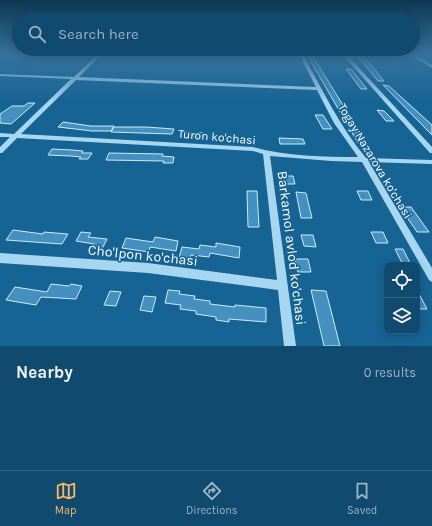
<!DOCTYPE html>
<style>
body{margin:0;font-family:Karla,sans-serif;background:#1e5577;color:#f1f3f6}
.controls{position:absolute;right:12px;bottom:12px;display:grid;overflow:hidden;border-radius:8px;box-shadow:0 2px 10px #0003}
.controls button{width:36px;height:36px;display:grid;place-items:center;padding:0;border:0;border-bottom:1px solid #306382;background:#104b6f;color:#f1f3f6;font:20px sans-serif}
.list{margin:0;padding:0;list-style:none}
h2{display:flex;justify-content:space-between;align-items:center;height:52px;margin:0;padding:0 16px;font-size:17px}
h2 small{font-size:13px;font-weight:400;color:#9cb3c3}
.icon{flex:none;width:22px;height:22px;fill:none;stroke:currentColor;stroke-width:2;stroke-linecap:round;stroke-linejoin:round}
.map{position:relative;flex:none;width:432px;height:346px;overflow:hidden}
.search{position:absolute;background:#104b6f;box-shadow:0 2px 10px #0003;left:12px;right:12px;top:12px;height:44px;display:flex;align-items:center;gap:10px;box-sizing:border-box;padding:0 14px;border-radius:22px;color:#9cb3c3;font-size:15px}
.sheet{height:124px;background:#104b6f}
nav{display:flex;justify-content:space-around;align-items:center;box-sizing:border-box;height:56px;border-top:1px solid #306382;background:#104b6f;font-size:11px;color:#9cb3c3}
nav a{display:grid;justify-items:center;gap:2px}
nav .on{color:#ffb867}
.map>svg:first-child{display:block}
</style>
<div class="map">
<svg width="432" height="346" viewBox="0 0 432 346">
<rect width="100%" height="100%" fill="#166494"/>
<path fill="#4490be" stroke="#ceebfc" d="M307 55H312L367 144 358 143Z
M361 55 372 66 384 81H378L372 74 358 57Z
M346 69H351L367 89H361Z
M383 85 389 86 432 125V135Z
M28 103H35L11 124 0 123V114L12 106H24Z
M377 110 384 111 394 121H386Z
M315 115H323L332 129H323Z
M63 122 91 126H114L111 131H92L58 127Z
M114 127H146L174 129 172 134 111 132Z
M182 132 203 133 202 138 181 137Z
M279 138 303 139 305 144H280Z
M52 149 72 150 83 151 82 153H92L88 159H79L81 157 71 156 48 155Z
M109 153 163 154 162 156 174 157 173 163H163L164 161 106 160Z
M283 176H293L295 184H284Z
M247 191H257L259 227H248Z
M357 191H368L372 200H361Z
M296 192 306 193 312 218H301Z
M400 207H411L429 232H417Z
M13 230 43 234 44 232 68 234 62 244 6 240Z
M81 232 91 233 88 237 107 239 102 249 92 248 94 244 76 241Z
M371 232H383L388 243H376Z
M301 235H313L316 247 304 246Z
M155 237 178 241 176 251 150 247 149 252 122 248 126 238 153 242Z
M216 243 240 247 239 258 210 253 209 257 191 255 190 259 179 258 182 247 199 249 200 245 216 247Z
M395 249H403L410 263H402Z
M295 259H308L311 272H298Z
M51 284 69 286 71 284 82 286 76 299 41 297 36 305 6 300 15 287 47 292Z
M168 290 180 291 179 294 195 296 194 299 210 301V304L235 307V305L266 308V322L229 319V322L216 320V317L196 314V311L180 309 181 305 165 303Z
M311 290 326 291 340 346H324Z
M417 290 427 309H417Z
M110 291 121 292 116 306 104 305Z
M144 296 156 297 152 312 140 310Z"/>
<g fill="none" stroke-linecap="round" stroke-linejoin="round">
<path fill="#a7d6f1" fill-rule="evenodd" d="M97 55H101L79 77 316 87 299 55H303C323 90 339 126 366 158L432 160V164L369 162 432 268V282L429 280 362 162 331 161 270 156 296 346H284L278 290 148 273 0 263V253L148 263 277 280 263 154 253 151 17 138 2 153H0V147L10 137H0V133L14 134 71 79 0 76V74L74 77ZM76 80 317 90 334 123 358 157C325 157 284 156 253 147L21 134Z
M343 55H347L432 147V153H430Z
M411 55H415L432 65V68Z"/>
</g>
<linearGradient id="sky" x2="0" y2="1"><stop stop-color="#0c3751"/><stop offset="0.53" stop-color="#36729f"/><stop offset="1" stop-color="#36729f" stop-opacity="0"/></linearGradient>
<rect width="432" height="103" fill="url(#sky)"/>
<g text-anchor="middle" stroke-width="3" stroke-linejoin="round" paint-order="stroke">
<g font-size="12" fill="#fff" stroke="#166494">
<text transform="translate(217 137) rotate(5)" y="4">Turon ko'chasi</text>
<text transform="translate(375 161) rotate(59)" y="4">Togay Nazarova ko'chasi</text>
</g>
<g font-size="14" fill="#fff" stroke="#166494">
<text transform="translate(292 248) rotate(83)" y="5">Barkamol avlod ko'chasi</text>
<text transform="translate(143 255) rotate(6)" y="5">Cho'lpon ko'chasi</text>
</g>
</g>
</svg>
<div class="controls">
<button><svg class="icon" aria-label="locate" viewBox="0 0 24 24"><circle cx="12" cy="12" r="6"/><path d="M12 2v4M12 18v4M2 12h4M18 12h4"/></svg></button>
<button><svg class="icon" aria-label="layers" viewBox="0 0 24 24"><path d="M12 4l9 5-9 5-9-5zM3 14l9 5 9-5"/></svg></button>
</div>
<div class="search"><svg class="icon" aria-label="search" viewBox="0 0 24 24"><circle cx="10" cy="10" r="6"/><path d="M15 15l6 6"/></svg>Search here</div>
</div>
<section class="sheet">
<h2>Nearby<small>0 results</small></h2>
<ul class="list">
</ul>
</section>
<nav>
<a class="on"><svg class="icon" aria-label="map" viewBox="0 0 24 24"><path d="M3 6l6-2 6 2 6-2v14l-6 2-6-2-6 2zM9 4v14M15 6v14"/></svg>Map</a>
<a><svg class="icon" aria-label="directions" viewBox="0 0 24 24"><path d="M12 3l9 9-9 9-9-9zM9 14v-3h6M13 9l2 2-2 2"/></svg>Directions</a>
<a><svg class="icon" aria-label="saved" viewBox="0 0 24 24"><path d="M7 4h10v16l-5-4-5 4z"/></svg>Saved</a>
</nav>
